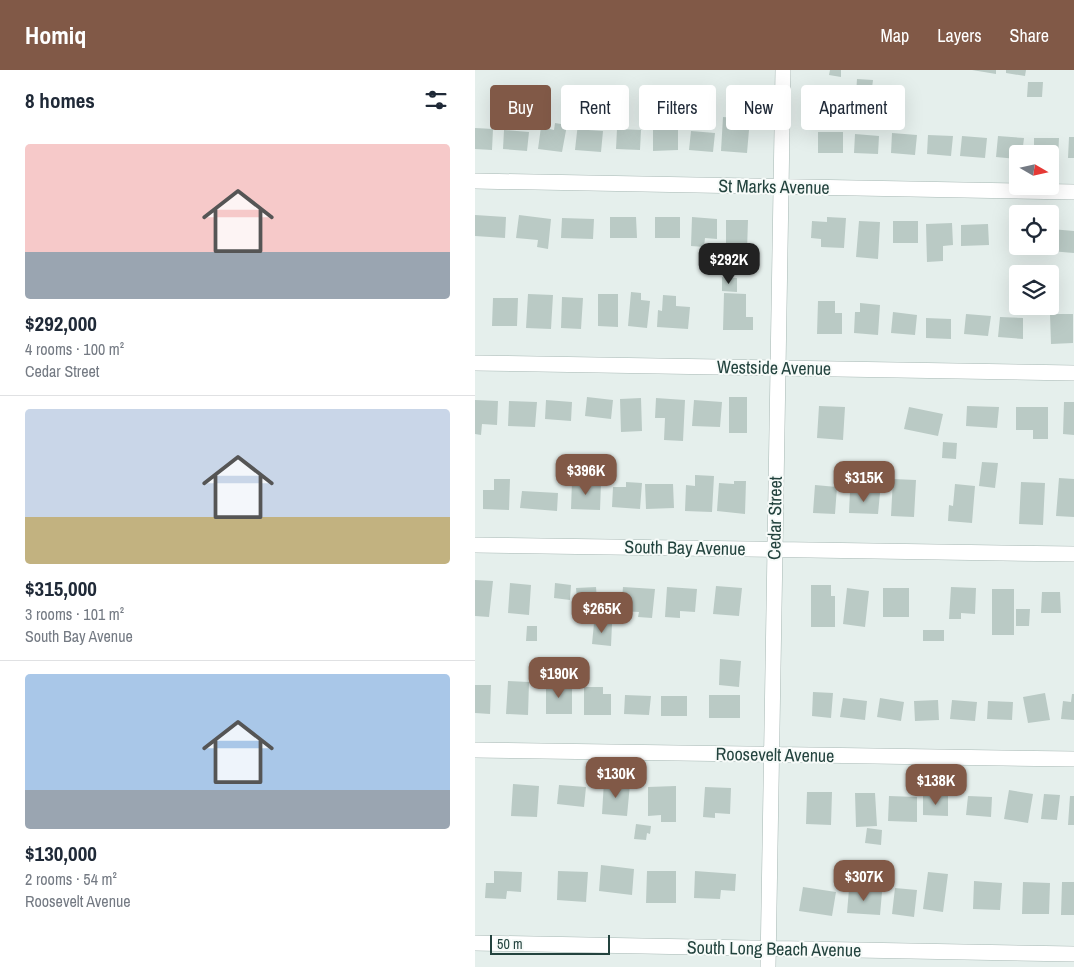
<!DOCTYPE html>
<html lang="en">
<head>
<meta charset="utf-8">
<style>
	body { margin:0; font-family:"Archivo Narrow",sans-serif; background:#f6f6f7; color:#1f2937; height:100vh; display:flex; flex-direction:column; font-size:19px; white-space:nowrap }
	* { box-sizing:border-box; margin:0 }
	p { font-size:16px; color:#747a83 }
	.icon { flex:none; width:28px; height:28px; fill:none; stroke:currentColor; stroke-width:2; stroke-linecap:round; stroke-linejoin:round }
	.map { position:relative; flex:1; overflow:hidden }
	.side { display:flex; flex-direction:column; background:#fff; width:475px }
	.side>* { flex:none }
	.guide { position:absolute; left:15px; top:15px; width:475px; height:45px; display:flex; gap:10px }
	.needle { width:32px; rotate:99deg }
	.buttons { position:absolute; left:534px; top:75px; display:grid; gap:10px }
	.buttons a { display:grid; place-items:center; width:50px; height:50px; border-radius:5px; background:#fff; box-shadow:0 5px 20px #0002; font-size:25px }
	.scale { position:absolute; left:15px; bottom:12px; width:120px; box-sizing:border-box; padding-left:5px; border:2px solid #23433e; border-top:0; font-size:14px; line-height:18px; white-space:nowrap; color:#23433e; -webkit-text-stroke:4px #f7fbf9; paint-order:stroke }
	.price { position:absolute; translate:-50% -42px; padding:0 11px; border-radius:10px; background:#815947; color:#fff; font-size:16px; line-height:32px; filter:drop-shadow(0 1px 2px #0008) }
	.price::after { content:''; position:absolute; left:50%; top:30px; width:15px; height:11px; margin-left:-8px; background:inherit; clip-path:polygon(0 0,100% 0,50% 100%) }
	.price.on { background:#222; color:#fff }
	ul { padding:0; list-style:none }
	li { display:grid; align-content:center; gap:10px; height:265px; padding:0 25px }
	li+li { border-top:1px solid #e0e1e3 }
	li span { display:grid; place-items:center; height:155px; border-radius:5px; color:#555 }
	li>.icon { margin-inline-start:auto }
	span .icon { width:90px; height:90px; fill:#fffc; stroke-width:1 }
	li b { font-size:21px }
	h2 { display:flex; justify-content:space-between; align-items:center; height:60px; padding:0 25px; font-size:21px }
	.chip { padding:0 18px; border-radius:5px; background:#fff; box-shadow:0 5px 20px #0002; font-size:18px; line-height:45px }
	.chip.on { background:#815947; color:#fff }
	header { display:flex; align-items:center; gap:30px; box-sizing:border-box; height:70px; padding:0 25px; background:#815947; color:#fff }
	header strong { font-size:24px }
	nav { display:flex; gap:28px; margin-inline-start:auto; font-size:18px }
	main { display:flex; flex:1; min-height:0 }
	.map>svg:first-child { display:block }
	.building { fill:#bacac5 }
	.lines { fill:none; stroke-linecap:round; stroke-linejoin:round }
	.street-casing { stroke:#a7b8b4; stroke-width:16 }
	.street { stroke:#fff; stroke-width:15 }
	.labels { text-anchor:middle; stroke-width:4; stroke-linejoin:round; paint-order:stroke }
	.street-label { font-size:18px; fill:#23433e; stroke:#f7fbf9 }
</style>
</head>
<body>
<header>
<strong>Homiq</strong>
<nav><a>Map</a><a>Layers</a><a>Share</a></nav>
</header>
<main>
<section class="side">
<h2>8 homes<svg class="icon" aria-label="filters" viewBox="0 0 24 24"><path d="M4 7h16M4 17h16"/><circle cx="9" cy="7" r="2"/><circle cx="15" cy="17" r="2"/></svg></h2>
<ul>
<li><span style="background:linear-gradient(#f6c9c9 70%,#9aa5b1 0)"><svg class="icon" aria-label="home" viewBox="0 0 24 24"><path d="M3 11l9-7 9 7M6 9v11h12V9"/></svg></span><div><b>$292,000</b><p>4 rooms · 100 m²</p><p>Cedar Street</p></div></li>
<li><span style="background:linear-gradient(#c9d6e8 70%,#c2b280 0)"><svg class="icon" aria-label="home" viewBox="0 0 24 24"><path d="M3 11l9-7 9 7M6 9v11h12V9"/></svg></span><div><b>$315,000</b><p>3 rooms · 101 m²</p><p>South Bay Avenue</p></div></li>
<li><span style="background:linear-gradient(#a9c7e8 75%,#9aa5b1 0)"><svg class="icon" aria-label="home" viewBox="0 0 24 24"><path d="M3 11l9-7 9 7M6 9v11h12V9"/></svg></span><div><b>$130,000</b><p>2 rooms · 54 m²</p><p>Roosevelt Avenue</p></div></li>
</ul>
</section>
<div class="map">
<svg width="599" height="897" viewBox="0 0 599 897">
	<rect width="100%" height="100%" fill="#e5efec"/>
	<path class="building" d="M355,0H366V7L354,5Z
		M497,0H521V4Z
		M531,0H551L550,6L531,3Z
		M382,9L398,10L396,26L381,24Z
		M553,12H568L567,27H552Z
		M248,47L261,48V60H274L272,83L246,81Z
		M80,53L92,55L87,82L63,79L66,57L79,60Z
		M103,53L114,54L113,60L128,61L126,82L100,80Z
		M0,58L18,59L17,80L0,79Z
		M142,59L166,60L165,80L141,79Z
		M203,59V80L178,81V60Z
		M29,60L54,62L52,81L28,79Z
		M216,61L240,63L238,82L214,80Z
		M343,62H368V83H343Z
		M417,63L442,65L440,85L416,83Z
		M380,64L404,66L403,84L379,83Z
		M453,65L478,66L476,86L452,84Z
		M487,66L512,68L510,88L485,86Z
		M523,66L549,68L547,84H542V89L521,87Z
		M594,67H599V88H593Z
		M559,68H584L583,88H575V84H559Z
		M0,145L31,147L30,168L0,166Z
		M44,145L76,149L73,179L62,177L63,170L41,168Z
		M135,147H161L162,168H135Z
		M180,147H205V168H180Z
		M217,147L242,149V169L230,168L229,177L216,176Z
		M352,147L371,148L369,178L346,177V169L336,168L337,151L352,152Z
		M87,148L119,149L118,169L86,168Z
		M251,150H273L272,181H251Z
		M384,151L405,152L403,189L381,187Z
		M418,151H443V173H418Z
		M477,153L478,175L468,176V191L452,192L451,154Z
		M513,154L514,175L486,176V155Z
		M538,157L542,158V176H561V180L536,178Z
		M576,159L599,161V183L575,181Z
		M247,207L262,208V222L247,221Z
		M156,222L166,223V230L175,231L172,258L153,256Z
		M249,223L271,224V247H278V260H248Z
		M53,224L78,225L76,259L51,258Z
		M123,224H143V257L123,256Z
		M188,225L201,226V236L215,237L213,259L182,257L183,240L187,241Z
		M87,227L108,228L106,259L86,258Z
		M18,228H43L42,256H17Z
		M343,231H360V243H367V264H342Z
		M385,233L405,235L403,265L379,263L380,242H385Z
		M418,242L442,245L440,265L416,263Z
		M491,244L516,246L513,266L489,264Z
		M575,244H598V273L576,274Z
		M525,247L548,248V269L523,267Z
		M451,248L476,249V269L451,268Z
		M112,327L138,330L136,349L110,346Z
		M254,327H272V363H254Z
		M166,328L167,361L146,362L145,329Z
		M181,328L210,330L208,371L189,370L190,348H180Z
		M0,330L23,331L22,355L7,354L6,365L0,364Z
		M71,330L97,332L96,351L70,349Z
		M219,330L247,332L245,357L217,356Z
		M34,331L62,332L60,357L33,356Z
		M589,332H599V365L588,364Z
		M344,336L370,337L368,370L342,368Z
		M492,336L524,337L522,358L491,356Z
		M434,337L468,344L463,366L429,359Z
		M541,337H573V369H558V360H541Z
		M468,372L482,373L481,389L467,388Z
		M507,392L523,393L520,418L504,416Z
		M220,405L239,406L237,442L210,441L211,415L220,416Z
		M584,408L599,409V447L581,446Z
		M19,409H35L34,440L8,439V420H19Z
		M418,409L441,410L439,447L416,446Z
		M97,411L126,413L125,440L96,439Z
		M259,411H271L270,444L242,441L244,413L259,414Z
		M151,412L167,413L165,439L137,437L138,417H151Z
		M546,412L570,413L568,455L544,454Z
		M170,414H198L199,438L171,439Z
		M480,414L500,416L497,453L473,451L474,435L478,436Z
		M340,415L362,417L360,444L338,443Z
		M47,421L83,423L82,441L45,438Z
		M375,421L405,423L403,444L374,443Z
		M0,510L18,511L14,547L0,546Z
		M35,513L56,515L54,545L33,543Z
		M80,513L96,515L95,530L79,528Z
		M336,515H356V526H360V557H336Z
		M241,516L267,518L264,546L238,544Z
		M121,517L123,543L103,544L101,518Z
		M148,517L180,519L177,548L163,547L164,542L146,541Z
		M192,517L222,519L220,542L205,541V548L190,547Z
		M476,517L501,518L500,544L486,543V549H474Z
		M372,518L394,521L390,557L368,554Z
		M408,518H434V547H408Z
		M517,519H539V565H517Z
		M567,522H585L586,543H566Z
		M541,539H555L554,556H541Z
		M119,553L137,554L136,576L117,574Z
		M52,556H62V571H51Z
		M448,560H469V571H448Z
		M245,589L266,591L264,617L244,615Z
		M33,611L54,612L53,645L31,644Z
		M71,613H97V644H71Z
		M0,615H16L15,644L0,643Z
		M109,617H128V624H136V645H109Z
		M338,622L358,623L356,648L337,646Z
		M570,623L575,650L553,653L548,627Z
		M597,624H599V650L586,649L588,631L596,632Z
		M150,625L176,626L174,645L149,644Z
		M234,625H265V648H234Z
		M186,626H212V646H186Z
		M368,628L392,631L390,650L365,647Z
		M405,628L429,632L426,651L402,647Z
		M463,630L464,650L440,651L439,631Z
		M477,630L502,632L500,651L475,649Z
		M513,631L538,632L537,650L512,649Z
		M129,711L155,714L152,746L127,744Z
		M38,714L64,716L62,747L36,746Z
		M84,715L111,717L109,737L82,734Z
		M201,716V752H186V745L173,746V717Z
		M230,717L256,718L255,744L240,743V748L228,747Z
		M534,720L558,724L553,753L529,749Z
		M332,722H357L356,755L331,754Z
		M380,723H400L402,756L381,757Z
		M569,724L585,725L582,750L566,749Z
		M414,726L442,727V752L413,751Z
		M448,726H473V746L448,745Z
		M493,726L517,727L516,747L491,745Z
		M595,726H599V755H593Z
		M161,754L176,756L175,764L172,763L171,770L159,769Z
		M392,758L407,760L406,775L390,773Z
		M126,795L159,799L157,825L124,821Z
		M19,801L47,802L46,822L32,821L31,829L10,828L11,813H19Z
		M83,801L113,802L111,832L82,830Z
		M172,801H201V833H171Z
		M220,801L261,804L260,821L246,820L245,829L219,828Z
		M453,802L473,804L468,842L448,839Z
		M499,811L527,813L525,840L498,839Z
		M548,812L575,813L574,844H547Z
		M587,812H599V845H586Z
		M328,817L361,822L357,846L324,841Z
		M420,818L442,820L439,847L417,844Z
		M374,819L407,822L405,845L372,843Z"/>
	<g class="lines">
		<defs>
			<path id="street" d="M0,111L599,122
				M0,293L599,303
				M0,475L599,484
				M0,680L599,689
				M0,873L599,884
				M293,897L308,0"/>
		</defs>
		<use href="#street" class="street-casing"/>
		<use href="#street" class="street"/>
	</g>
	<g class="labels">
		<g class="street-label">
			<text transform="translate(299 117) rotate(1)" y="6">St Marks Avenue</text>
			<text transform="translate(299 298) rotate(1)" y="6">Westside Avenue</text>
			<text transform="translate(300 448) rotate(-89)" y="6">Cedar Street</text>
			<text transform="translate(210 478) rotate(1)" y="6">South Bay Avenue</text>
			<text transform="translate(300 685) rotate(1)" y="6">Roosevelt Avenue</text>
			<text transform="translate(299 879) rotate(1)" y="6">South Long Beach Avenue</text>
		</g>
	</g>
</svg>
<div class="buttons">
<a><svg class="needle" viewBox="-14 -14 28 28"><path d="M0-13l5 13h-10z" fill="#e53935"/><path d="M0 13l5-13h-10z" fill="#747a83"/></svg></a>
<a><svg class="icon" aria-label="locate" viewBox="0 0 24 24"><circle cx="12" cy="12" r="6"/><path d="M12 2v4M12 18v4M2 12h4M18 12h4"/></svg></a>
<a><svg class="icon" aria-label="layers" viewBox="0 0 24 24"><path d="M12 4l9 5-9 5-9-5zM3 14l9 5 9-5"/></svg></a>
</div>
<div class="scale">50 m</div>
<b class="price on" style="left:254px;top:215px">$292K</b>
<b class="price" style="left:111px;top:426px">$396K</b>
<b class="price" style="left:389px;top:433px">$315K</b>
<b class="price" style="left:127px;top:564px">$265K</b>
<b class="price" style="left:84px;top:629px">$190K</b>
<b class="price" style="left:141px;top:729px">$130K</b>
<b class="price" style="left:461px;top:736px">$138K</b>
<b class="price" style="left:389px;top:832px">$307K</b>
<div class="guide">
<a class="chip on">Buy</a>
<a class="chip">Rent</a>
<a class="chip">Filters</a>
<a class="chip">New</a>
<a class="chip">Apartment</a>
</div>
</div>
</main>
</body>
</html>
